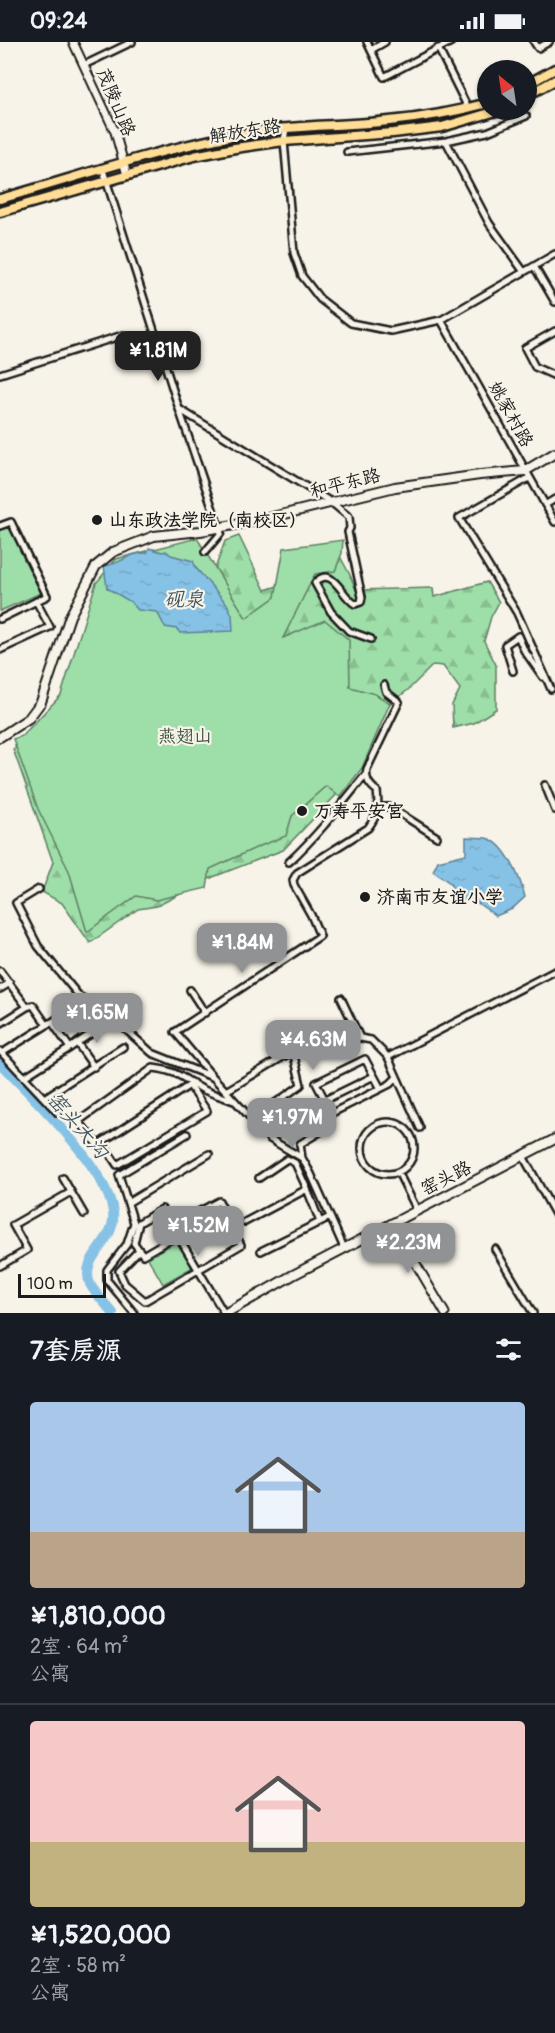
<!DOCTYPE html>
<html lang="zh">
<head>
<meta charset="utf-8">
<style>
	body { margin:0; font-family:Pangolin,"LXGW WenKai TC",sans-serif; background:#20242c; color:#f1f3f6; height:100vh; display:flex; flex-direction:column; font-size:22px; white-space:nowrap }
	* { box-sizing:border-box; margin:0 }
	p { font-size:20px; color:#9ea1a6 }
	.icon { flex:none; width:33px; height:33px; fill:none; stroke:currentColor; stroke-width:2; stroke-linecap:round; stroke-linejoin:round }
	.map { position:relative; height:1271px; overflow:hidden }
	.drawer { display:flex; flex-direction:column; background:#171b24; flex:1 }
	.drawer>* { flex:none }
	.needle { width:39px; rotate:330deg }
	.tools { position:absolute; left:477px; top:18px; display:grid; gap:12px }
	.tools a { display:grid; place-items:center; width:60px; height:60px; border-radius:50%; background:#171b24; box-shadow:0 2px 4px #0004; font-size:30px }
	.scale { position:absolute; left:18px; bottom:15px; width:88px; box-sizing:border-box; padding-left:6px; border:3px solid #1c1c1c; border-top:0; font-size:16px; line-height:21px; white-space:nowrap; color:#1c1c1c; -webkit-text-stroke:4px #f7f3e8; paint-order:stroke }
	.price { position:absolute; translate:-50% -51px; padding:0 14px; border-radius:12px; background:#919294; color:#fff; font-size:20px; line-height:39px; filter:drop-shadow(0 2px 3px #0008) }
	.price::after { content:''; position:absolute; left:50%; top:36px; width:18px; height:14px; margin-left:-9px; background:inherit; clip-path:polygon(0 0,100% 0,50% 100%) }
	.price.current { background:#222; color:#fff }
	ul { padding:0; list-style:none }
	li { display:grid; align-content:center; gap:12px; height:318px; padding:0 30px }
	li+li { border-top:2px solid #363941 }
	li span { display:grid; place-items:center; height:186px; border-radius:6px; color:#555 }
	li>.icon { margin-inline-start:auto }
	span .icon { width:108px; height:108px; fill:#fffc; stroke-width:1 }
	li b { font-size:26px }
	h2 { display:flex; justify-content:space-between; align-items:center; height:72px; padding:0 30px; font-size:26px }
	.status { display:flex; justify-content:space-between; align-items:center; height:42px; padding:0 30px; background:#171b24; direction:ltr }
	.status svg { height:16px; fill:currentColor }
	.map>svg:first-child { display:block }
	.forest { fill:url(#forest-firs); stroke:#5d7e62; stroke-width:1.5 }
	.park { fill:#9edfa9; stroke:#5d7e62; stroke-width:1.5 }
	.water { fill:url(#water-ripples); stroke:#5c8095; stroke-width:1.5 }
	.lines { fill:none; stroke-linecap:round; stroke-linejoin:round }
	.river { stroke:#86c2e5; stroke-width:10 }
	.minor-casing { stroke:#1c1c1c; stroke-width:10 }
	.tertiary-casing { stroke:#1c1c1c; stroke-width:11 }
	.secondary-casing { stroke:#1c1c1c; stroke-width:12 }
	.primary-casing { stroke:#1c1c1c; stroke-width:13 }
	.minor { stroke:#f7f3e8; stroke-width:5 }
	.tertiary { stroke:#f7f3e8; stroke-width:7 }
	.secondary { stroke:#f7f3e8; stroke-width:8 }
	.primary { stroke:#ffdd96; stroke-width:8 }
	.poi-dot { fill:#1c1c1c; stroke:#f7f3e8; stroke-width:2 }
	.labels { text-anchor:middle; stroke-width:4.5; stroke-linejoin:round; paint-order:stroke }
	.street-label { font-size:18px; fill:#1c1c1c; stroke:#f7f3e8 }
	.poi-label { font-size:18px; font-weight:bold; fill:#1c1c1c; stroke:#f7f3e8; text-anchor:start }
	.park-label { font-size:18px; fill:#435646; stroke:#f7f3e8 }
	.water-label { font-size:20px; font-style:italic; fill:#415662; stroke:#f7f3e8 }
</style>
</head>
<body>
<div class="status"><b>09:24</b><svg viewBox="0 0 49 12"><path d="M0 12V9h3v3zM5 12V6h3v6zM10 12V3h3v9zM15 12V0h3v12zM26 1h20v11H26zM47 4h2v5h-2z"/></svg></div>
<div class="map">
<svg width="555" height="1271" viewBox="0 0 555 1271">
	<defs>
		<pattern id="forest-firs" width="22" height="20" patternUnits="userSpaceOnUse" patternTransform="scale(1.5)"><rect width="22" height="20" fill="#9edfa9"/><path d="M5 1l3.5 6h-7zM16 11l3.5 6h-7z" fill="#88bf91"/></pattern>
		<pattern id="water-ripples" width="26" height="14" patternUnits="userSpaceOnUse" patternTransform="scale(1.5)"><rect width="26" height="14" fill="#86c2e5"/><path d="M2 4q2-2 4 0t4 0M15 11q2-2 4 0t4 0" fill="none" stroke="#73a6c4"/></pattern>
	</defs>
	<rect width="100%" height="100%" fill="#f7f3e8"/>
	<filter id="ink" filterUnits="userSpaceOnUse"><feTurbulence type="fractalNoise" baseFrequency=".0167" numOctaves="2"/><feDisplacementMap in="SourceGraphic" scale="12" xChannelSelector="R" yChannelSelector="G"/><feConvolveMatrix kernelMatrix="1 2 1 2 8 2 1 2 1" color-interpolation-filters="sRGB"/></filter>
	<g filter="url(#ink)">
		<path class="forest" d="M239,494L265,548L284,542L335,505L350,533L356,548L433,546L434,555L487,540L499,560L491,575L484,599L496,623V667L474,681L453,686L452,663L460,647L443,624L433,623L408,648L383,667L340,749L283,808L213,835L157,864L138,867L90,901L62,861L42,850L53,820L13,707L65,681L215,527L225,499Z"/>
		<path class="park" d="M12,478L48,548L0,569V482Z
			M197,496L246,576L275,555L284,506L343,498L342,511L335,529L315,532L283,596L325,578L349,598L350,645L375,652L390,661L362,726L340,755L326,744L292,774L286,794L260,804L210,827L207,846L156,858L136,854L87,890L69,829L38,767L13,697L22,694L61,653L96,541L116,517Z
			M177,1199L193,1225L163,1242L148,1216Z"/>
		<path class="water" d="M149,506L162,510L166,509L171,513L193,519L196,526L227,562L232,573L233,589L180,591L177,587L165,585L157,570L138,568L131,560L107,546L104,524C123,522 128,510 147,511Z
			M466,795C473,796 480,795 486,796C506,800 521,838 525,855L512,867L496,874L476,860L457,858L450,841L433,829L438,819L466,812Z"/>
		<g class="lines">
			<path class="river" d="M0,1021C32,1055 107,1125 113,1170C117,1201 79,1213 90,1242C95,1252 106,1262 113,1271"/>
			<defs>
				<path id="minor" d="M367,0L384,35L451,0
					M534,0L538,6L549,0
					M438,6L468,66
					M371,8L385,0
					M84,23L132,0
					M286,86L284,99L294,211L302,234L320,257L351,281L391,289L441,278L555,212
					M446,99L487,90L526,74
					M347,110L446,99L489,181L524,230
					M103,128L179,367L331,460L349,475L350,486L348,490L362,555L361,560L355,562C341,554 332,522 315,541L331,570L349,589L371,597
					M534,224L555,260
					M441,278L555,480
					M555,289L525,306L535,325L555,334
					M0,332L123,293
					M179,367L221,491L205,510
					M529,436L459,476L517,571L551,647
					M545,463L555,457
					M0,484L11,480L47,554L0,577
					M0,608L50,585L36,559
					M513,629L505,603L518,594L524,608L543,635
					M545,743L555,768
					M379,765H390L437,795
					M289,820C318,793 341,763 366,732
					M39,847L16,861L38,904L79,954L105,969L152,1011L212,1035
					M0,929L27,965L33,963L47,983L52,980L70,1006L77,1001L94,1025
					M0,947L10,941
					M190,948L205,971
					M341,956L360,996L371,998L388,1015
					M52,980L78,963
					M0,982L27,965
					M77,1001L104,983
					M0,1009L58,1071
					M2,1011L47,983
					M374,1034L325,1058L316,1041L365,1017L380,1045
					M24,1035L70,1006
					M193,1041L97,1103L79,1079L153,1026C178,1029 182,1036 202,1047C212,1052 224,1055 234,1059
					M226,1049L293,1009
					M44,1056L123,1005
					M252,1077L301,1043L290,997
					M362 1106a26 26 0 1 1 52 0a26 26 0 1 1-52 0Z
					M420,1086L388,1015L555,929
					M102,1100L117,1123L207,1069L190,1044
					M523,1114L555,1172
					M302,1116L300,1102L320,1090V1077L390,1042L397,1035
					M398,1130L417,1168
					M63,1136L84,1172
					M259,1136L287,1117L295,1121L307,1147
					M129,1160L209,1112
					M245,1180L307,1147L320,1180
					M177,1193L143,1213L134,1201L139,1181L162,1167L224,1271
					M344,1206L311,1132L302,1116L270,1097L213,1035L175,990L320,894L311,873L294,843L293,838L297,831L368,786C378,773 379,765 377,749C369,743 365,737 367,727L399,660L386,650L384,643
					M495,1207L533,1271
					M139,1208L119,1229L125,1242L145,1259L241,1203L219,1159L172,1184
					M261,1209L330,1175
					M0,1224L27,1208L13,1183L71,1150
					M134,1271L107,1238V1228L127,1202L134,1181L119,1133L187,1092"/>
				<path id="tertiary" d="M73,0L115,90L127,133
					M392,1181L445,1271"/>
				<path id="secondary" d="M0,695L29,676L41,660L70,574L81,553L96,524L113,510L154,494L200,489L256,479L395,445L480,433L525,429L555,411
					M226,1271L293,1233L555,1097"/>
				<path id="primary" d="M526,43L555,27
					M526,54L555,38
					M0,157C86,133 172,102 261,89C303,83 346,84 389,79C422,76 455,70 488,61
					M0,170L194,114L235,106L284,99L393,91L442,85L500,68"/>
			</defs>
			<use href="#minor" class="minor-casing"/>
			<use href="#tertiary" class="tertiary-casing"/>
			<use href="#secondary" class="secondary-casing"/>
			<use href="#primary" class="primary-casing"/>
			<use href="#minor" class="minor"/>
			<use href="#tertiary" class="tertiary"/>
			<use href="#secondary" class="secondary"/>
			<use href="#primary" class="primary"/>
		</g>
	</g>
	<g class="poi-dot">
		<circle cx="97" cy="478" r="6"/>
		<circle cx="302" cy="769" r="6"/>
		<circle cx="365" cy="855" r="6"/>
	</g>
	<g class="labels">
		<g class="street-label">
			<text transform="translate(116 60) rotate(67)" y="6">茂陵山路</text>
			<text transform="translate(245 89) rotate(-9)" y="6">解放东路</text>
			<text transform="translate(511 372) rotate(61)" y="6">姚家村路</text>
			<text transform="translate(345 441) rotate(-14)" y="6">和平东路</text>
			<text transform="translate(446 1136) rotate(-27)" y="6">窑头路</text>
		</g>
		<g class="poi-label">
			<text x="109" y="484">山东政法学院（南校区）</text>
			<text x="314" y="775">万寿平安宫</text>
			<text x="377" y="861">济南市友谊小学</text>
		</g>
		<g class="park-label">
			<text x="185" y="700">燕翅山</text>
		</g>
		<g class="water-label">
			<text x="184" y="564">砚泉</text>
			<text transform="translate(78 1083) rotate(49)" y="7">窑头大沟</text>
		</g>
	</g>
</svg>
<div class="tools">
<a><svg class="needle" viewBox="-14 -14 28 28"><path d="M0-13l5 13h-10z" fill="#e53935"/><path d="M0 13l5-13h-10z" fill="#9ea1a6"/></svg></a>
</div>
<div class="scale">100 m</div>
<b class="price current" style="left:158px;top:340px">¥1.81M</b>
<b class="price" style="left:242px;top:932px">¥1.84M</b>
<b class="price" style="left:97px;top:1002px">¥1.65M</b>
<b class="price" style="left:313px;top:1029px">¥4.63M</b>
<b class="price" style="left:292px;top:1107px">¥1.97M</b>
<b class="price" style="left:198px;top:1215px">¥1.52M</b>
<b class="price" style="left:408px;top:1232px">¥2.23M</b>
</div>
<section class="drawer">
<h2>7套房源<svg class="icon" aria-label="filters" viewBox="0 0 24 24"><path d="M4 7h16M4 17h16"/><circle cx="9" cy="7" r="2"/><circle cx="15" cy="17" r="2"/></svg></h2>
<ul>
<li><span style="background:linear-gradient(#a9c7e8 70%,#b9a48a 0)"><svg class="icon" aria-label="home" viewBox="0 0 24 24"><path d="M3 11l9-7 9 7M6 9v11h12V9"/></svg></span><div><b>¥1,810,000</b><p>2室 · 64 m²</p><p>公寓</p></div></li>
<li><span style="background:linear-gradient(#f6c9c9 65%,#c2b280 0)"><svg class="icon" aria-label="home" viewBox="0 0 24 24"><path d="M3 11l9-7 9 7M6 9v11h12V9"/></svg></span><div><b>¥1,520,000</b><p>2室 · 58 m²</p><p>公寓</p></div></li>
</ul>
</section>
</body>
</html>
